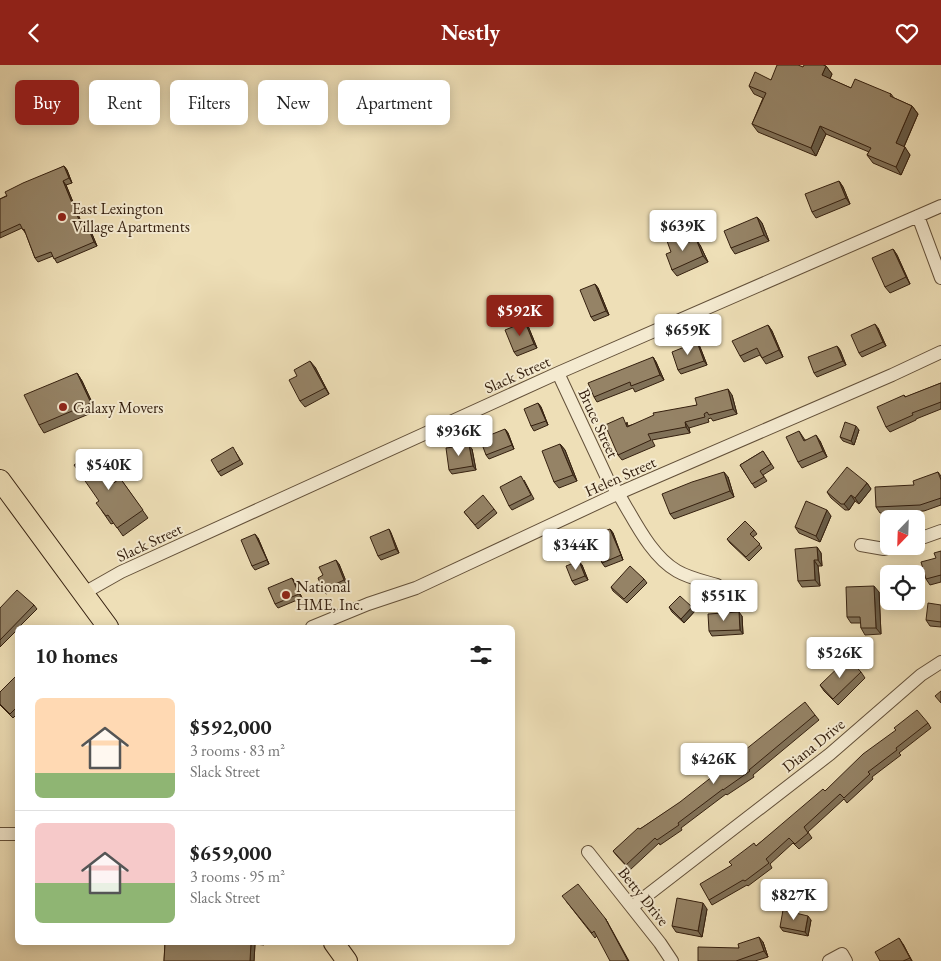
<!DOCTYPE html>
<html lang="en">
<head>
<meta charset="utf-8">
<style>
	body { margin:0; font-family:"EB Garamond",serif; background:#f2f2f2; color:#222; height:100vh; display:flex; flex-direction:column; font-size:19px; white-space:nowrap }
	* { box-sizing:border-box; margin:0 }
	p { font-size:16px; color:#767676 }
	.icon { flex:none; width:28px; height:28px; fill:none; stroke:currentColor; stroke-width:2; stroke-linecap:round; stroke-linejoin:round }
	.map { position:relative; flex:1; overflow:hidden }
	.details { position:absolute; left:15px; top:560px; width:500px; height:320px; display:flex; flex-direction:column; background:#fff; border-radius:8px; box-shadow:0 2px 12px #0003 }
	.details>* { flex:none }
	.guide { position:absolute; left:15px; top:15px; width:500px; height:45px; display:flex; gap:10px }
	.needle { width:32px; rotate:203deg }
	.buttons { position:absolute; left:880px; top:445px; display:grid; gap:10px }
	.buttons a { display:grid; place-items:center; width:45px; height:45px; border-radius:8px; background:#fff; box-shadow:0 2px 12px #0003; font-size:25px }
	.price { position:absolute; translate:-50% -42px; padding:0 11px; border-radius:5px; background:#fff; color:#222; font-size:16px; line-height:32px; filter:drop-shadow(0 1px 2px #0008) }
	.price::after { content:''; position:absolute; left:50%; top:30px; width:15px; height:11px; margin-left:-8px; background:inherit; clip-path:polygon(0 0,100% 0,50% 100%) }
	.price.selected { background:#8f2418; color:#fff }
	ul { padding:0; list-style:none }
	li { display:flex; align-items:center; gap:15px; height:125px; padding:0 20px }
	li+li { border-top:1px solid #e0e0e0 }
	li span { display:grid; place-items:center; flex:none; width:140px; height:100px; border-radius:8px; color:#555 }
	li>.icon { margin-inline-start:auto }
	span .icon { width:60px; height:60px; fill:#fffc; stroke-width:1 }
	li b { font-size:21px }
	h2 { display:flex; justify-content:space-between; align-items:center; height:60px; padding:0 20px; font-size:21px }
	.pill { padding:0 18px; border-radius:8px; background:#fff; box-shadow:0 2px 12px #0003; font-size:18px; line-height:45px }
	.pill.selected { background:#8f2418; color:#fff }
	header { display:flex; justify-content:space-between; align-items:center; height:65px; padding:0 20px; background:#8f2418; color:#fff; font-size:22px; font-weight:700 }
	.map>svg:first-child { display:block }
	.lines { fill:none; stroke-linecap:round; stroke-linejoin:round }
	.street-casing { stroke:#635039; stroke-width:14 }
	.primary-casing { stroke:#35200f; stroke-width:22 }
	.street { stroke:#f4ead0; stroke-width:12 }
	.primary { stroke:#eedfb7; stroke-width:20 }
	.wall { fill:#807158; stroke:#35200f }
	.shaded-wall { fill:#685c47; stroke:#35200f }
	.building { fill:#958366; stroke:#35200f }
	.poi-dot { fill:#8f2418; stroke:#f4ead0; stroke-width:2 }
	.labels { text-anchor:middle; stroke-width:4; stroke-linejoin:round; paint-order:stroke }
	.poi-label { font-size:16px; fill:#35200f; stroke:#f4ead0; text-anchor:start }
	.street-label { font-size:16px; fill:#35200f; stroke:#f4ead0 }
</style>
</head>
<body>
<header><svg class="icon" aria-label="back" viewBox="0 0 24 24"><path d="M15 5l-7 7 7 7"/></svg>Nestly<svg class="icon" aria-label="heart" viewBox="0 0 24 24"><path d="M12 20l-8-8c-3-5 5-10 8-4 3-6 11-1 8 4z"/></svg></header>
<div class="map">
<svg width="941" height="896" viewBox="0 0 941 896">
	<rect width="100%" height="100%" fill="#eedfb7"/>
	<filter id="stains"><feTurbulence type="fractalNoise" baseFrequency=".004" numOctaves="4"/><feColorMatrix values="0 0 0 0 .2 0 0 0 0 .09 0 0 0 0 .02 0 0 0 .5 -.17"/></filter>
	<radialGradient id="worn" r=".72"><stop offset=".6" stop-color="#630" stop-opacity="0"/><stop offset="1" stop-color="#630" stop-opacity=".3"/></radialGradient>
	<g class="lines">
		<defs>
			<path id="street" d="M918,151L941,213
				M558,308L608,415C619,427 621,434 629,447C641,468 656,494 677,506C689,513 703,516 717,520
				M916,475L941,466
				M861,480L884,484L896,481
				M84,528L121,507L558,308L941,141
				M312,562L368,539L416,523L619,428L892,310L941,287
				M0,769H18
				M588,787L660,878L672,896
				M632,842L830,689L921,610L941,597
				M829,896L842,889L846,896"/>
			<path id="primary" d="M0,415L108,562
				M334,878L347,896"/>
		</defs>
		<use href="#street" class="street-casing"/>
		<use href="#primary" class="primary-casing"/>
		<use href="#street" class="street"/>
		<use href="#primary" class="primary"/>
	</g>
	<path class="wall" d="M826,1L832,9L830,14L851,23L891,29L894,33L912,41L918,49L904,82L910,90L901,110L873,98L867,90L869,87L826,69L816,91L758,67L752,59L763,33L754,29L749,21L771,15L803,2Z
		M64,101L67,105L72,118L66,120L85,167L92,169L97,181L57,198L53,191L38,197L35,193L26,169L22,163L0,173V134Z
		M839,116L843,122L850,139L816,153L812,147Z
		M757,152L762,158L769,176L735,189L731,183Z
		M685,176L686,179L700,180L708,197L677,211L672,205L671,187Z
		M893,184L897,190L910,219L890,228L885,222Z
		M595,219L598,223L609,250L594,256L591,252Z
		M768,260L772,266L783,292L766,299L760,290L744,297L740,291Z
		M528,261L537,283L517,291L514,287Z
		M878,263L886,281L862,292L859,288Z
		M697,277L700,282L707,300L681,309L678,305Z
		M837,281L840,285L846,300L817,312L814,308Z
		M653,292L656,297L664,315L635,327L633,323L597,337L594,332Z
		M315,302L329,329L305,342L300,336Z
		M77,308L82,316L96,346L44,368L39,360Z
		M941,318V344L916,354V355L890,367L886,362L904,330L906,332Z
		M732,330L737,349L713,356L711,353L708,354L709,357L689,363L690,368L652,375L655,381L622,395L618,390L627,357L628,361L697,340Z
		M538,338L541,342L548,360L534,366L531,361Z
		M505,364L508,368L514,384L489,394L486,390Z
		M859,365L854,380L843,376L840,372Z
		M799,366L805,375L820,376L827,392L802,403L798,397Z
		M560,379L565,385L577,416L559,423L554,417Z
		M472,384L476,405L452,409L449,405Z
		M235,386L243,399L221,411L218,407Z
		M763,386L774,403L763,410L767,416L755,423L740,400Z
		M938,407L941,411V440L924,446L880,448L876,442Z
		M728,412L734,432L674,454L670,449Z
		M120,413L148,453L123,471L114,458L111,459L102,446L99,436L114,418Z
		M524,415L534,434L512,445L509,441Z
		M867,418L871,424L859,439L855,436L849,445H845L831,433L827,427Z
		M494,444L497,448L478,464L464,447Z
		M831,451L820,477L799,468L795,462Z
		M389,464L391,468L399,488L381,495L378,491Z
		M610,464L613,468L623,495L605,502L602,498Z
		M754,465L757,469L753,472L762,483L749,496L730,478L727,474Z
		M258,473L269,499L255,505L252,501Z
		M817,482L821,488L822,501H818L820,521L802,522L798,516Z
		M941,486V517L930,520L926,514Z
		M339,499L347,519L326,529L323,525V510Z
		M582,500L588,515L575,520L572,516Z
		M292,513L295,517L302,533L278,543L275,539Z
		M644,514L647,518L627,538L613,526L611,522Z
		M879,527L881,569L865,570L861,563V558H851L847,552Z
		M34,540L37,544L19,562H18V564L0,582V543Z
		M941,540V562L930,561L926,555Z
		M669,542L695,546L684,558L672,547Z
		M742,551L743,569L712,571L709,566Z
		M861,607L865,613L838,640L824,626L820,620Z
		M18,609V648L13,653L0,640V627Z
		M815,650L819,655L753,710L754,712L727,730L726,729L681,763L682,765L660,780L659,778L630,805L617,791L613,786L640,764Z
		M928,658L931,663L899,688L901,690L872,712L873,714L847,738L844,734L808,767L812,773L799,784L793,778L770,799L772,803L748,821L747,820L712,840L709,835L732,800L825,726Z
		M566,836L605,853L608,858L595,873Z
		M707,844L702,872L676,867L672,861Z
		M811,855L808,871L783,866L780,862Z
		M763,877L768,892L755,896H698L739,883Z
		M165,878H264V880L255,879L254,896H164Z
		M903,879L912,896H880Z"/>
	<path class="shaded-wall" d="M826,1L832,9L828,18L822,10Z
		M912,41L918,49L902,86L896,78Z
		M820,61L826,69L816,91L811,83Z
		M905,82L910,90L901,110L896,102Z
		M64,101L67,105L72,118L69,113Z
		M63,116L66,120L87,171L84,167Z
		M839,116L843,122L850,139L846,133Z
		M757,152L762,158L769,176L764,170Z
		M89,165L92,169L97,181L94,177Z
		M696,174L700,180L708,197L703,191Z
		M893,184L897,190L910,219L906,212Z
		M595,219L598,223L609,250L606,246Z
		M525,257L528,261L537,283L534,279Z
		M875,259L878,263L886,281L883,277Z
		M768,260L772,266L783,292L779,285Z
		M697,277L700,282L707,300L704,296Z
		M837,281L840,285L846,300L843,296Z
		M653,292L656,297L664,315L660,310Z
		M310,296L315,302L329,329L325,323Z
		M77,308L82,316L96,346L91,338Z
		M728,324L732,330L737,349L733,344Z
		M538,338L541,342L548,360L546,356Z
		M685,357L689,363L690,368L686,362Z
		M856,361L859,365L854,380L851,376Z
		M505,364L508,368L514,384L512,380Z
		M816,370L820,376L827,392L823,386Z
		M560,379L565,385L577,416L573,410Z
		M469,380L472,384L476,405L473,401Z
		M724,407L728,412L734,432L730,426Z
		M867,418L871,424L859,439L855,433Z
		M851,430L855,436L849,445L844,439Z
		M827,445L831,451L820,477L816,471Z
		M389,464L391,468L399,488L396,484Z
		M610,464L613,468L623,495L621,490Z
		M255,469L258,473L269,499L267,495Z
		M817,482L821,488L822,501L818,495Z
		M336,495L339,499L347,519L344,515Z
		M814,495L818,501L820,521L815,515Z
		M579,496L582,500L588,515L585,511Z
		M292,513L295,517L302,533L299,529Z
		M874,521L879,527L881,569L876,563Z
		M692,542L695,546L684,558L681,554Z
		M739,547L742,551L743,569L740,565Z
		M703,838L707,844L702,872L698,866Z
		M808,851L811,855L808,871L805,867Z
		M605,853L608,858L629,896H628Z
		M759,872L763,877L768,892L764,886Z
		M899,873L903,879L912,896L910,893Z
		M251,878H254L255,879L254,896H250Z"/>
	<path class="building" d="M777,0H798L803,2L804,0H823L826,1L822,10L851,23L855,14L891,29L890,31L912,41L896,78L905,82L896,102L867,90L871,83L820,61L811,83L752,59L766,28L749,21L755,7L771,15Z
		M64,101L69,113L63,116L84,167L89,165L94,177L54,194L51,187L35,193L24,164L23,165L20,159L0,168V134L7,131L5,127L23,118Z
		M839,116L846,133L812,147L805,129Z
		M757,152L764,170L731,183L724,166Z
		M681,170L685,179L696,174L703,191L672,205L666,189L671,187L667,176Z
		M893,184L906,212L885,222L872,193Z
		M595,219L606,246L591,252L580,225Z
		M525,257L534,279L514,287L505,265Z
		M875,259L883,277L859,288L851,270Z
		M768,260L779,285L762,293L757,283L740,291L732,276Z
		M697,277L704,296L678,305L672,287Z
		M837,281L843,296L814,308L808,292Z
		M653,292L660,310L631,321L630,317L594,332L588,318Z
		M310,296L325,323L300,336L289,315L297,311L294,305Z
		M77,308L91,338L39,360L24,330Z
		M941,318V337L912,348L913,350L886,362L877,342L904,330L905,332Z
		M728,324L733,344L709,350L707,347L704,349L705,352L685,357L686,362L648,369L651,375L618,390L605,360L623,352L627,362L654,350L653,348L697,340L695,333Z
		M538,338L546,356L531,361L524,344Z
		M845,357L856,361L851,376L840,372Z
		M505,364L512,380L486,390L480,374Z
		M799,366L804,376L816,370L823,386L798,397L786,372Z
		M560,379L573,410L554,417L542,386Z
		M469,380L473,401L449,405L446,383Z
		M233,382L240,395L218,407L211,395Z
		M763,386L771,399L760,406L764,412L752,419L740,400Z
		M93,387L114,418L120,413L143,445L117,463L108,450L106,451L96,438L99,436L74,400Z
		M847,402L867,418L855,433L851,430L844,439H841L827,427Z
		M724,407L730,426L670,449L662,429L692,417Z
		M938,407L941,415V433L920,440L876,442L875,422L914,420L913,416Z
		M521,411L531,430L509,441L500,422Z
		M483,430L494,444L475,460L464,447Z
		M806,436L827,445L816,471L795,462Z
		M745,456L754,465L750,469L760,479L746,492L727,474Z
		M389,464L396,484L378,491L370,472Z
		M610,464L621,490L602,498L591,471Z
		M255,469L267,495L252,501L241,475Z
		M817,482L818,495H814L815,515L798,516L795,484Z
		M941,486V510L926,514L921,497L936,493L934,488Z
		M336,495L344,515L323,525L318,513L323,510L319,502Z
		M579,496L585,511L572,516L566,501Z
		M630,501L644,514L624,534L611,522Z
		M292,513L299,529L275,539L268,523Z
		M874,521L876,563H861L860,552H847L846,522Z
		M17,525L34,540L0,575V543Z
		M680,531L692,542L681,554L669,542Z
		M928,538L941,540V557L926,555Z
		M739,547L740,565L709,566L708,549Z
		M848,593L861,607L833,634L820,620Z
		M18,609V641L10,649L0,639V627Z
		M941,626V638L935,631Z
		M805,637L815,650L749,705L750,706L723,725V724L678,758L679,760L657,775L655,773L626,800L613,786L638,763L640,764L680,737L713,711L712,709L745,685Z
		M917,645L928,658L896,683L897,685L868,707L870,709L844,733L840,729L804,762L808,768L795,779L789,773L766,794L769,798L745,816L743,815L709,835L700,819L732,800L729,797L754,778L756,781L823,724L825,726L863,689L896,665L894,663Z
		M578,819L605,853L628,896H610L594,866L592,868L562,831Z
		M677,833L703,838L698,866L672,861Z
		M783,845L808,851L805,867L780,862Z
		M759,872L764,886L736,896H698V882L739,883L738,879Z
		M899,873L910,893L903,896H880L875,887Z
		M165,878H251L250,896H164Z"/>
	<g class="poi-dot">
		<circle cx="62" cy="152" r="5"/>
		<circle cx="63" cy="342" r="5"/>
		<circle cx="286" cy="530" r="5"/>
	</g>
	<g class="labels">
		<g class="poi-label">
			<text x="72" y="149">East Lexington<tspan x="72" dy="18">Village Apartments</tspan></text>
			<text x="73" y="348">Galaxy Movers</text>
			<text x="296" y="527">National<tspan x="296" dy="18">HME, Inc.</tspan></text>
		</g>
		<g class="street-label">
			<text transform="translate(517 309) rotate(-24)" y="6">Slack Street</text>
			<text transform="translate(599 358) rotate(65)" y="6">Bruce Street</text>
			<text transform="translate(620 411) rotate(-24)" y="6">Helen Street</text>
			<text transform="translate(149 477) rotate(-25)" y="6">Slack Street</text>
			<text transform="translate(813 680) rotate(-39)" y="6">Diana Drive</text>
			<text transform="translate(644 831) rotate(51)" y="6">Betty Drive</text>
		</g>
	</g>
	<rect width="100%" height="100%" filter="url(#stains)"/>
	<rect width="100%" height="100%" fill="url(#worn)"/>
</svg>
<div class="buttons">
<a><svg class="needle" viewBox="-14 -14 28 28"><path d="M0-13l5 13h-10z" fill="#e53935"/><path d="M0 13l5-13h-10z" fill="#767676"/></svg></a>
<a><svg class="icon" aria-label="locate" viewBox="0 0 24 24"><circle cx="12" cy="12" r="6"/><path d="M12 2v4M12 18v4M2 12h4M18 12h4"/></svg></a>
</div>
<b class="price" style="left:683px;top:187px">$639K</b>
<b class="price selected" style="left:520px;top:272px">$592K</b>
<b class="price" style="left:688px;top:291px">$659K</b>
<b class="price" style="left:459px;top:392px">$936K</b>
<b class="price" style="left:109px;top:426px">$540K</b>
<b class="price" style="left:576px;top:506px">$344K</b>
<b class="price" style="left:724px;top:557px">$551K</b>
<b class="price" style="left:840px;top:614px">$526K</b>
<b class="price" style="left:714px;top:720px">$426K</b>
<b class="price" style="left:794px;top:856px">$827K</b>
<div class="guide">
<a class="pill selected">Buy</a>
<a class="pill">Rent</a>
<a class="pill">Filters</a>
<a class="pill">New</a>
<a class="pill">Apartment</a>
</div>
<section class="details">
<h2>10 homes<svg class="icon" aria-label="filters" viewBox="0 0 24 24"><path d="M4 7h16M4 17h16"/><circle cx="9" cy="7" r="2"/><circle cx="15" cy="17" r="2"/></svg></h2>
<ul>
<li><span style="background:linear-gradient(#ffd9b3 75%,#8fb573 0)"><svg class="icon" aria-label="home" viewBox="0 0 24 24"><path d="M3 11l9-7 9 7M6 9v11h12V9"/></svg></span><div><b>$592,000</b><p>3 rooms · 83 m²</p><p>Slack Street</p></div></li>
<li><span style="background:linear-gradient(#f6c9c9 60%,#8fb573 0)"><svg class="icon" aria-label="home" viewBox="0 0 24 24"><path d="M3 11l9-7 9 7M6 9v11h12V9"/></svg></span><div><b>$659,000</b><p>3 rooms · 95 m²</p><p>Slack Street</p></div></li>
</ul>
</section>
</div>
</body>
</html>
